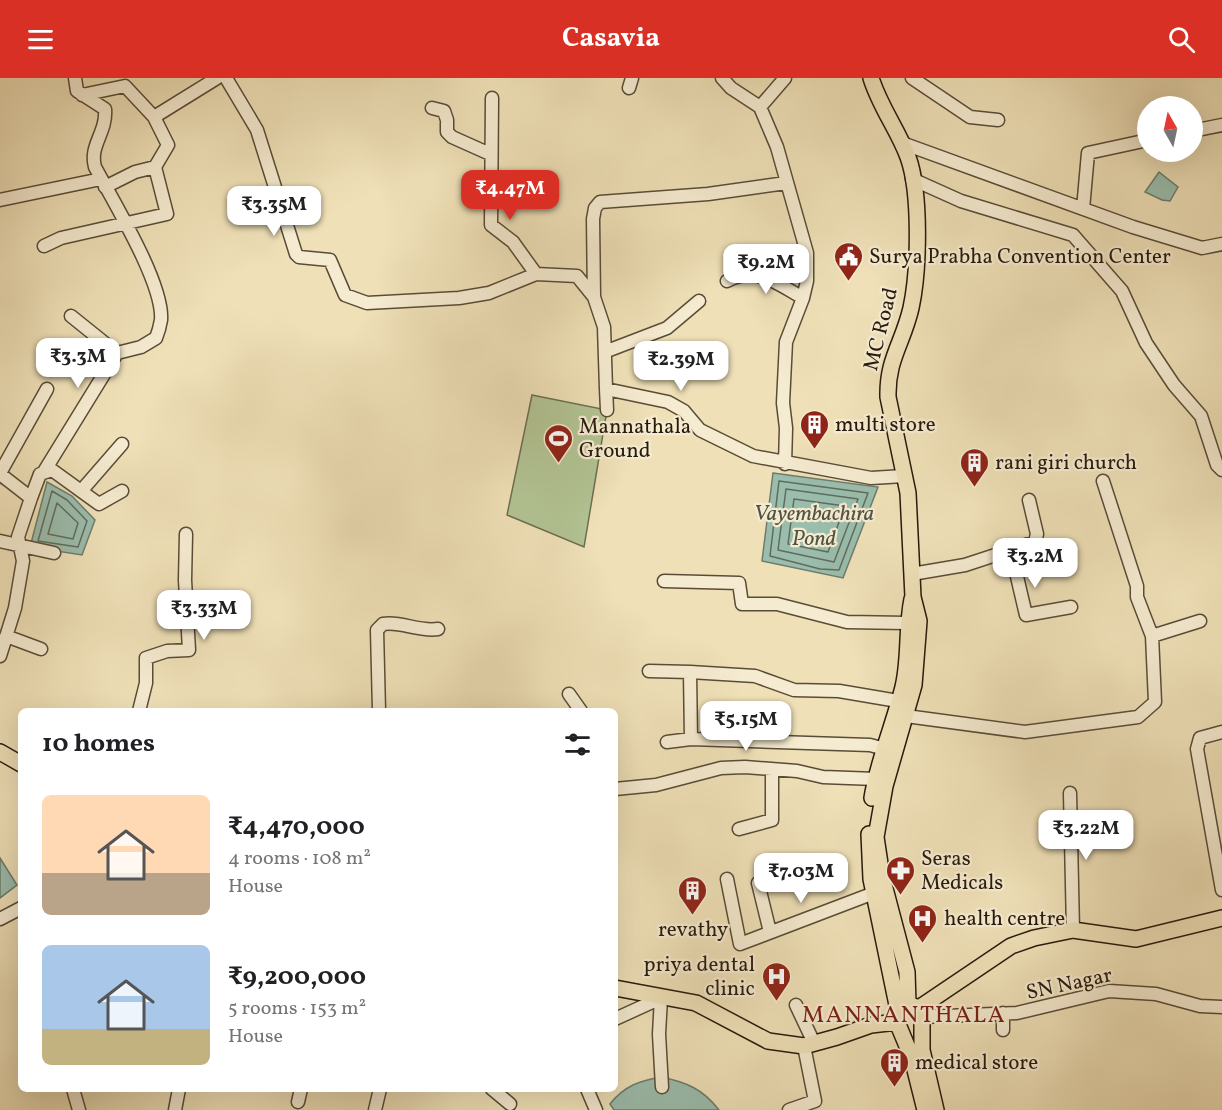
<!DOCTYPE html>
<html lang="en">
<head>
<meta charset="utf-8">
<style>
	body { margin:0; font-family:Vollkorn,serif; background:#f6f6f6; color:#202124; height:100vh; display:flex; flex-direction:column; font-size:22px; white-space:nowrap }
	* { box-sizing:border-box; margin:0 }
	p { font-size:20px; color:#757577 }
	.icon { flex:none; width:33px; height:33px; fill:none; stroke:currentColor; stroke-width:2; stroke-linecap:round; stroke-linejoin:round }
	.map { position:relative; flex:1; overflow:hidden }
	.panel { position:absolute; left:18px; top:630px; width:600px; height:384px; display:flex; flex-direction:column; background:#fff; border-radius:9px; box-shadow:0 6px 24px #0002 }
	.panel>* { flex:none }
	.needle { width:39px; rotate:351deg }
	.tools { position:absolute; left:1137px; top:18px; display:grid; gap:12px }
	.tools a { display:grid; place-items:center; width:66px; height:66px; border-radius:50%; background:#fff; box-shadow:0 6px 24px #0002; font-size:30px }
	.price { position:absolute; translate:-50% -51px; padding:0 14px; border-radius:12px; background:#fff; color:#222; font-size:20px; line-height:39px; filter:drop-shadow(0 2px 3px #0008) }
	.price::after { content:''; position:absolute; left:50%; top:36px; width:18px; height:14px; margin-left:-9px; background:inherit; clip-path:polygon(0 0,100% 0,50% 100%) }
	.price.current { background:#d93025; color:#fff }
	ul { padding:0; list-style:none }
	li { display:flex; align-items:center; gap:18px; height:150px; padding:0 24px }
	li span { display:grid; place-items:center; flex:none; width:168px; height:120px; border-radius:9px; color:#555 }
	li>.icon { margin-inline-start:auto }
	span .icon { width:72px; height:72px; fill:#fffc; stroke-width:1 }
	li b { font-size:26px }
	h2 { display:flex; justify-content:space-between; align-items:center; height:72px; padding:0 24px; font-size:26px }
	header { display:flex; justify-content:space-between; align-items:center; height:78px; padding:0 24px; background:#d93025; color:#fff; font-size:27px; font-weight:700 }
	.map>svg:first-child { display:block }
	.green { fill:#b2c393; stroke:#6c6e50; stroke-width:1.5 }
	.water { fill:#9abdad; stroke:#6c7c6d; stroke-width:1.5 }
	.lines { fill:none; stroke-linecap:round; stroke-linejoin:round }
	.shore { stroke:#606c5c; stroke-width:1.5 }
	.stream { stroke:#6c7c6d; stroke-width:2 }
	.minor-casing { stroke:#594c37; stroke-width:15 }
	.major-casing { stroke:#271a0c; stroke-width:18 }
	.minor { stroke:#f5ebd0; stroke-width:12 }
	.major { stroke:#efe0b7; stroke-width:15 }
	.labels { text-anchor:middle; stroke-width:4.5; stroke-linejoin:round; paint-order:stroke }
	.poi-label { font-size:21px; fill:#271a0c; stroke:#f5ebd0; text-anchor:start }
	.street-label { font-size:21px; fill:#271a0c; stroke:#f5ebd0 }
	.water-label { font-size:22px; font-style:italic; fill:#4f5344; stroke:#f5ebd0 }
	.quarter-label { font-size:24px; letter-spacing:1.5px; fill:#7a1f14; stroke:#f5ebd0 }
</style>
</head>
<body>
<header><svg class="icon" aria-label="menu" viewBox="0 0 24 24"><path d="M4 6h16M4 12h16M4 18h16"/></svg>Casavia<svg class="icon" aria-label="search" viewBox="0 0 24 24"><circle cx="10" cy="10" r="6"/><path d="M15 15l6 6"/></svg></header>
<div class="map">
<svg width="1222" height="1032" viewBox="0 0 1222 1032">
	<rect width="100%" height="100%" fill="#efe0b7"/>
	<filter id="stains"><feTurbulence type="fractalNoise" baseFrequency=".00333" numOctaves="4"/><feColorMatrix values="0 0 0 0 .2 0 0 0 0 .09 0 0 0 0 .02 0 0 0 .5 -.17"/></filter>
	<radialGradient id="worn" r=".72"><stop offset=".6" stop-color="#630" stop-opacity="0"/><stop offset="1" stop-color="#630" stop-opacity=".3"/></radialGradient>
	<path class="green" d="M532,317L607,332L584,469L507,437Z"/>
	<path class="water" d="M1159,94L1178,109L1170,123L1162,122L1145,114Z
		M773,395L878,409L843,500L762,483Z
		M47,404L72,418L95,442L82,477L30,469Z
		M0,780L17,807L0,820Z
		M661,999C686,1004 703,1011 719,1032H614L610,1026C624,1008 639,1003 661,999Z"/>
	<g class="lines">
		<path class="shore" d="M779,403L868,415L839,492L820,491L770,478Z
			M786,411L858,421L834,484L778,472Z
			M52,413L67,422L87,443L78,469L38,463Z
			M794,421L845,428L828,474L788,466Z
			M57,425L78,445L73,461L48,456Z"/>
		<path class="stream" d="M0,405L8,409
			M17,416L23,422"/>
		<defs>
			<path id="minor" d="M226,0L257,52L296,176L299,179L330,182L345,217L367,225L459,220L489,215L536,196
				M722,0L731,10L760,29L777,69L807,175V203L803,220L786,264L783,325L786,350L785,386
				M912,0L970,39L998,42
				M629,10L632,0
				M492,20L491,147L513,164L536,196L577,198L594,219
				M760,29L785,0
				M432,30L444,33L447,42V54L452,59L490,76
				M154,39L217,0
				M1192,53L1222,47
				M902,65L1133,149L1202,170L1222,166
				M912,101L961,123L1073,157L1122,213L1146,265L1174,307L1201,338L1217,387L1222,392
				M105,109L135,94L155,89
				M0,122L101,101
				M1083,131L1088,75L1148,62
				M44,168L61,160L167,136L155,89L168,67L154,39L125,8L82,17
				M727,203C756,187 778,206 803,220
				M71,238L117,275
				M607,273L667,250L699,223
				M606,311L604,249L594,219L593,141L595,130L600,124L708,116L786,105
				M607,332L606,311L668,324L684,333L700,352L753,378L871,400L904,398
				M45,392L117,275L141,269L156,260C158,255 160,248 161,242C164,206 113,123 95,89C89,67 107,55 105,31L77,13L75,0
				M0,395L47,311
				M0,396L31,420L18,459L23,483L15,530L0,578
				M1103,403L1137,508V519L1152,558L1200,543
				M82,412L122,366
				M31,420L40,396L52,392L99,426L122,413
				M0,463L54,475
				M1011,473L1026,537L1071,529
				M912,496L965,487L1035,464L1037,456L1029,422
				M664,503L739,505L742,526H777L847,544L907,545
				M6,558L41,571
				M649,593L690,594
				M569,616L581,633
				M139,633L146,605V580L167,573L189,572L185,502L186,456
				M379,633L377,552L383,546C402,543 418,554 438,551
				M906,638L1025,654L1138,639L1155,624L1152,558
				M1222,654L1200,660L1197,671L1222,812
				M667,664L691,661
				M885,671L870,667L691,661L690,594L755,598L794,612L839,613L898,623
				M615,711L656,707L721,690L745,689L797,693L823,699L876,701
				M1070,715L1073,852
				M739,751L772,742V692
				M727,801L740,866L874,815
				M0,841L21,830
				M770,854L758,805L804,788
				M796,927L814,965
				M1003,935V952
				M922,939L1017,935L1109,913L1156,916L1200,928L1222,929
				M615,941L661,920L659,956L662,1009
				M73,1011L79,1032
				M492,1011L510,1026
				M587,1011L596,1032
				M298,1024L301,1011
				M175,1032L179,1011
				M375,1032L380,1011
				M789,1032L815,1023L804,968"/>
			<path id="major" d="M871,0C880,29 898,52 908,79C921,115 919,193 911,230C903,265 887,281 888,319L908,415L913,519L919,543L914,607L885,708L876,759L882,799L907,894L908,926
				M0,674L21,686
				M872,720C878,682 894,646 903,609C910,580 906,550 912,521
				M869,756L871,801L898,932
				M615,910L696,925L768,963L804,968L837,959L871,947L897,944
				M919,930L1011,868L1034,860L1073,852L1136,861L1222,840
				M925,1032L912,980L897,944L898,932L908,926L919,930L922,936V972L936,1032"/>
		</defs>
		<use href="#minor" class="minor-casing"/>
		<use href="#major" class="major-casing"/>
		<use href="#minor" class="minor"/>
		<use href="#major" class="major"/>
	</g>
	<defs>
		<symbol id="civic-pin" viewBox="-11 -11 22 30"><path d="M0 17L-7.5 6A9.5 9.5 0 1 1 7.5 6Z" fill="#8f2418" stroke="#f5ebd0"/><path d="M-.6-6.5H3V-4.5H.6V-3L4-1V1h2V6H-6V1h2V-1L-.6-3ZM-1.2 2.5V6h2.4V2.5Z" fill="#fff"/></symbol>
		<symbol id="building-pin" viewBox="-11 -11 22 30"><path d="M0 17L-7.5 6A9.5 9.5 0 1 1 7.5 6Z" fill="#8f2418" stroke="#f5ebd0"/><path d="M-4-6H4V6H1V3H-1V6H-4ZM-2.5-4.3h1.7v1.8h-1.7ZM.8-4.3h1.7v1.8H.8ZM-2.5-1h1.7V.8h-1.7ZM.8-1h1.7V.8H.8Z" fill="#fff"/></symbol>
		<symbol id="stadium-pin" viewBox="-11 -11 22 30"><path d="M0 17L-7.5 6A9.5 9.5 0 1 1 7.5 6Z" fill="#8f2418" stroke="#f5ebd0"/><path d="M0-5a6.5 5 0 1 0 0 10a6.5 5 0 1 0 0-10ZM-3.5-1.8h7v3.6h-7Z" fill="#fff"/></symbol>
		<symbol id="pharmacy-pin" viewBox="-11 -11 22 30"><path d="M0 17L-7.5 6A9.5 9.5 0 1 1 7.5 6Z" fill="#8f2418" stroke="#f5ebd0"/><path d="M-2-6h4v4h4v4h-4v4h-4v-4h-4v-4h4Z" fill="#fff"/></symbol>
		<symbol id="hospital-pin" viewBox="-11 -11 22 30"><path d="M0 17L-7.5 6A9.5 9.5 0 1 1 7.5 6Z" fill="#8f2418" stroke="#f5ebd0"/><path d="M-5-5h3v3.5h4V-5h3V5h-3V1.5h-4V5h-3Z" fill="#fff"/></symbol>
	</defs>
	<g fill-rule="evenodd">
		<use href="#civic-pin" x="832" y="162" width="33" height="45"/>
		<use href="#building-pin" x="798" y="330" width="33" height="45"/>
		<use href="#stadium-pin" x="542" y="344" width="33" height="45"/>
		<use href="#building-pin" x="958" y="368" width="33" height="45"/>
		<use href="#pharmacy-pin" x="884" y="776" width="33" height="45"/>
		<use href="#building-pin" x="676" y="796" width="33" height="45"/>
		<use href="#hospital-pin" x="906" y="824" width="33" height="45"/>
		<use href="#hospital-pin" x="760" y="882" width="33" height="45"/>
		<use href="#building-pin" x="878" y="968" width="33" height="45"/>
	</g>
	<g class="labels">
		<g class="poi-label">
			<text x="869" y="185">Surya Prabha Convention Center</text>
			<text x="835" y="353">multi store</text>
			<text x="579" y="355">Mannathala<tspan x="579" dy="24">Ground</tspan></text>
			<text x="995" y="391">rani giri church</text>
			<text x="921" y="787">Seras<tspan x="921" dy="24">Medicals</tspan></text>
			<text x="944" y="847">health centre</text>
			<text x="693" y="858" text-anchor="middle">revathy</text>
			<text x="755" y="893" text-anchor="end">priya dental<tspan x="755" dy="24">clinic</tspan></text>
			<text x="915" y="991">medical store</text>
		</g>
		<g class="street-label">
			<text transform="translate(880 251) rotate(-76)" y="7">MC Road</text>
			<text transform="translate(1069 905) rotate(-12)" y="7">SN Nagar</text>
		</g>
		<g class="water-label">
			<text x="814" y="442">Vayembachira<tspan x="814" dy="25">Pond</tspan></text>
		</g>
		<g class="quarter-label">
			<text x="904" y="944">MANNANTHALA</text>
		</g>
	</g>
	<rect width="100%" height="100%" filter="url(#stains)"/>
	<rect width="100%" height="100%" fill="url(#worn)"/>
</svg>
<div class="tools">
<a><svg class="needle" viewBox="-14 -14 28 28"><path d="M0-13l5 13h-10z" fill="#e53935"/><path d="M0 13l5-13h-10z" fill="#757577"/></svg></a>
</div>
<b class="price current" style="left:510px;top:143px">₹4.47M</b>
<b class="price" style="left:274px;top:159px">₹3.35M</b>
<b class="price" style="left:766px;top:217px">₹9.2M</b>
<b class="price" style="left:78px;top:311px">₹3.3M</b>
<b class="price" style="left:681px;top:314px">₹2.39M</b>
<b class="price" style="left:1035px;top:511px">₹3.2M</b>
<b class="price" style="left:204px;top:563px">₹3.33M</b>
<b class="price" style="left:746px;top:674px">₹5.15M</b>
<b class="price" style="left:1086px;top:783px">₹3.22M</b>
<b class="price" style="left:801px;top:826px">₹7.03M</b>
<section class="panel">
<h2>10 homes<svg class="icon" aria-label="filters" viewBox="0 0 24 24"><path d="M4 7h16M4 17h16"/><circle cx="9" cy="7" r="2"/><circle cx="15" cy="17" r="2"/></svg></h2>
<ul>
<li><span style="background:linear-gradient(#ffd9b3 65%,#b9a48a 0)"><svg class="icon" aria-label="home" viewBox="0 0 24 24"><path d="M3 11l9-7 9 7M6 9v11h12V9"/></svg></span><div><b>₹4,470,000</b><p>4 rooms · 108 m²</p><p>House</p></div></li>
<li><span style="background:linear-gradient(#a9c7e8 70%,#c2b280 0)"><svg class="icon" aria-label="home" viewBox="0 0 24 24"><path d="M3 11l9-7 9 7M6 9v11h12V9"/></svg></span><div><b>₹9,200,000</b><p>5 rooms · 153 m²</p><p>House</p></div></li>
</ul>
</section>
</div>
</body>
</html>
